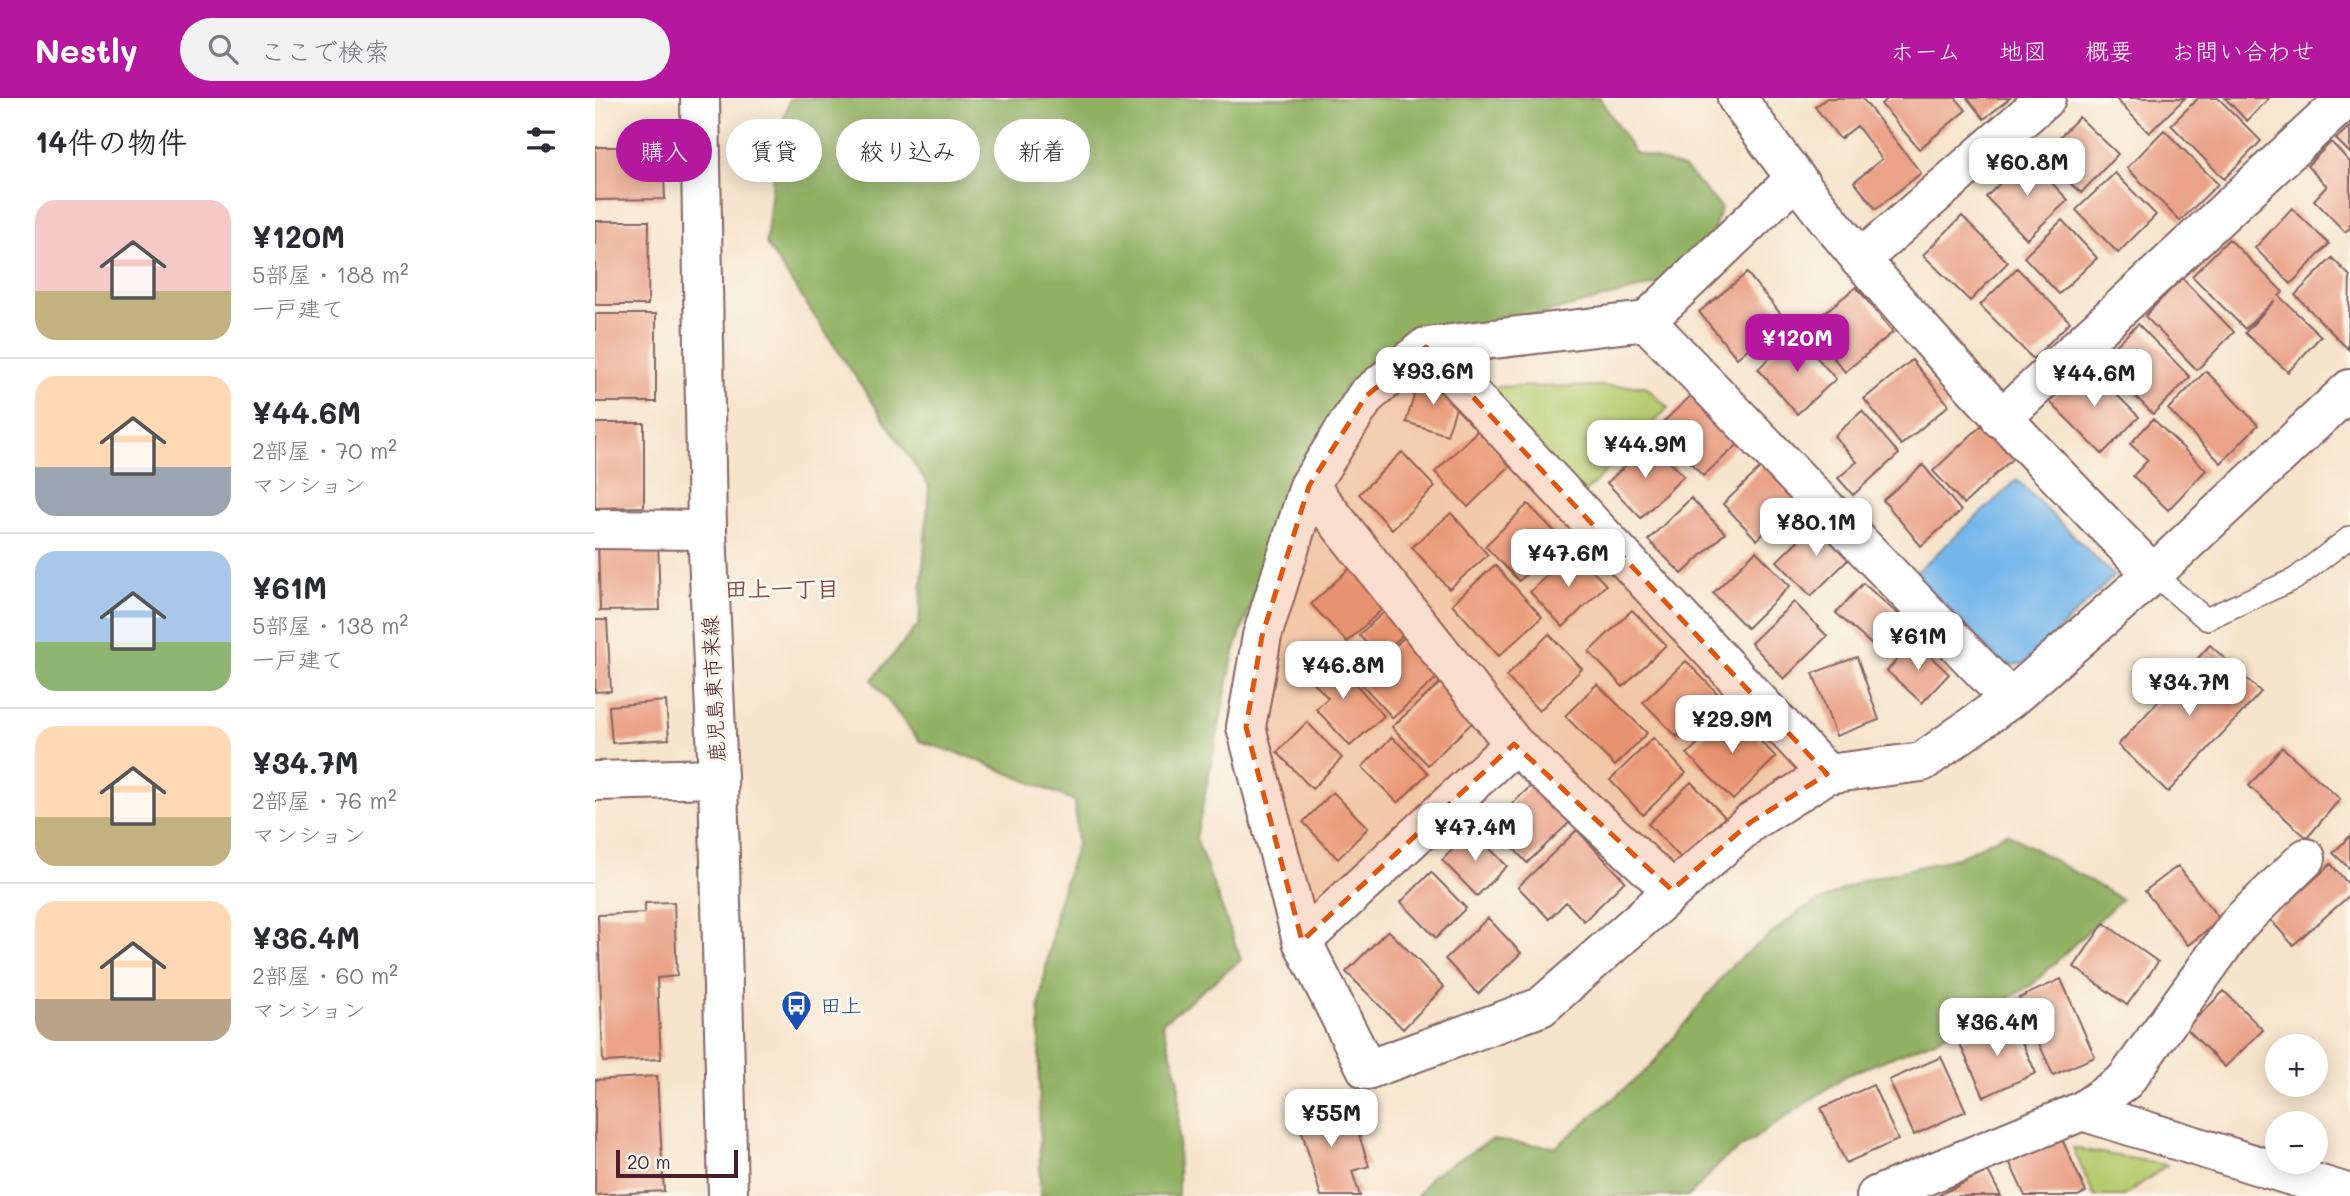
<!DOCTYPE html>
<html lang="ja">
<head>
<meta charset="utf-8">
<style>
	body { margin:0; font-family:Mali,"Klee One",sans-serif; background:#f2f2f3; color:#2b2b33; height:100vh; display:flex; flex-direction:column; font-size:26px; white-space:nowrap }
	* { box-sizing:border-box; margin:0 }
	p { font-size:23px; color:#7c7c81 }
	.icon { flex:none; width:38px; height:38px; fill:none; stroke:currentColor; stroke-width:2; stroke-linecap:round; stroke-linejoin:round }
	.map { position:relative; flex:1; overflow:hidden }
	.details { display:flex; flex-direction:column; background:#fff; width:595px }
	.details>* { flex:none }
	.banner { position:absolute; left:21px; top:21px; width:665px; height:63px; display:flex; gap:14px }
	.controls { position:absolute; left:1670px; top:936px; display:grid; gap:14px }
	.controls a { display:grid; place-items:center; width:63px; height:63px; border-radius:50%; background:#fff; box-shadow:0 4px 18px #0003; font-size:35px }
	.scale { position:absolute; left:21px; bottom:18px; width:122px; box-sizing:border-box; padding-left:7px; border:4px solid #4a1f2b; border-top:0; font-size:19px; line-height:24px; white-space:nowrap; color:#4a1f2b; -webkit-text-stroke:5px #fbf7ec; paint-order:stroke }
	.price { position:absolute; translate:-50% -60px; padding:0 16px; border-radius:14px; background:#fff; color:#222; font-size:23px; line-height:46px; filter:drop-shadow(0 2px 4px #0008) }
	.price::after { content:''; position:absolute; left:50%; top:42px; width:21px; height:16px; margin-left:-10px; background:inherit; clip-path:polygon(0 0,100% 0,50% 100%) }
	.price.selected { background:#b5179e; color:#fff }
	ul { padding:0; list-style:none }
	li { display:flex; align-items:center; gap:21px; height:175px; padding:0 35px }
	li+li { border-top:2px solid #e1e1e2 }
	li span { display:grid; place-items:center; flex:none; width:196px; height:140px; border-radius:21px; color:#555 }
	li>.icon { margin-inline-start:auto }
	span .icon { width:84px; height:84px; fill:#fffc; stroke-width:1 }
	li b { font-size:30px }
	h2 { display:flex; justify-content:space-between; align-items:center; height:84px; padding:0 35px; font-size:30px }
	.tag { padding:0 24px; border-radius:32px; background:#fff; box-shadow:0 4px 18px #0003; font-size:24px; line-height:63px }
	.tag.selected { background:#b5179e; color:#fff }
	header { display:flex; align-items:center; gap:42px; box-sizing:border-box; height:98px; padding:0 35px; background:#b5179e; color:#fff }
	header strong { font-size:33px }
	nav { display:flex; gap:38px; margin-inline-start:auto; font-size:24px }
	.search { width:490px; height:63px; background:#f2f2f3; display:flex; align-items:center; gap:18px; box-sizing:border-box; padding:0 24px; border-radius:38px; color:#7c7c81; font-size:26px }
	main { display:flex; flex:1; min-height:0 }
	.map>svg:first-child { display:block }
	.green { fill:#b6cc70; stroke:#80764e; stroke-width:2 }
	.forest { fill:#90b062; stroke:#6d6846; stroke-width:2 }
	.water { fill:#76b7eb; stroke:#606b8b; stroke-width:2 }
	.building { fill:#eaa388 }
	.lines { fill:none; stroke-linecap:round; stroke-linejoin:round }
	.lane-casing { stroke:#866463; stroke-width:24 }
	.street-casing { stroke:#866463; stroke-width:42 }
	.primary-casing { stroke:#866463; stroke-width:42 }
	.lane { stroke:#fff; stroke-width:21 }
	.street { stroke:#fff; stroke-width:38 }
	.primary { stroke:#fff; stroke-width:38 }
	.marked { fill:#e0560e; fill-opacity:0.2; stroke:#e0560e; stroke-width:5; stroke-dasharray:14 9; stroke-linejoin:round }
	.labels { text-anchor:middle; stroke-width:6; stroke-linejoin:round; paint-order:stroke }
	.street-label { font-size:21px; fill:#4a1f2b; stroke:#fbf7ec }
	.transit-label { font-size:21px; fill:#164399; stroke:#fbf7ec; text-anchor:start }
	.neighbourhood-label { font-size:23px; font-weight:bold; fill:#824d4c; stroke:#fbf7ec }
</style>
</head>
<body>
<header>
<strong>Nestly</strong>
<div class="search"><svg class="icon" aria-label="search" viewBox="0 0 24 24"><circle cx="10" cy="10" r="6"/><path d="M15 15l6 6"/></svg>ここで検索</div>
<nav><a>ホーム</a><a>地図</a><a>概要</a><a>お問い合わせ</a></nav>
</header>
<main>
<section class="details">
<h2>14件の物件<svg class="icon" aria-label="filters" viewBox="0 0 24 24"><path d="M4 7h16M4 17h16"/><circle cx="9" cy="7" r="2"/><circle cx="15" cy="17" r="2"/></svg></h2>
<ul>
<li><span style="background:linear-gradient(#f6c9c9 65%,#c2b280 0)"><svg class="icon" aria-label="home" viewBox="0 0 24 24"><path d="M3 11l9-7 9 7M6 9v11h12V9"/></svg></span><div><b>¥120M</b><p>5部屋 · 188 m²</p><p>一戸建て</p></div></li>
<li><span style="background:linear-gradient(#ffd9b3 65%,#9aa5b1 0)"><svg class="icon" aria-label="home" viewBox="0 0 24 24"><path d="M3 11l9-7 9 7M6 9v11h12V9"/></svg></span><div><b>¥44.6M</b><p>2部屋 · 70 m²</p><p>マンション</p></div></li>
<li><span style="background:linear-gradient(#a9c7e8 65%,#8fb573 0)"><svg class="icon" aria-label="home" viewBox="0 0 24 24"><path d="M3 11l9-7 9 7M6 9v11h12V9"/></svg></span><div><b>¥61M</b><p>5部屋 · 138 m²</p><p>一戸建て</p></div></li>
<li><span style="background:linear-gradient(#ffd9b3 65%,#c2b280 0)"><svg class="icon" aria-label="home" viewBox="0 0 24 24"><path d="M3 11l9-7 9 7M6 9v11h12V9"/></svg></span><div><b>¥34.7M</b><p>2部屋 · 76 m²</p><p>マンション</p></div></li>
<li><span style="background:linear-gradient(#ffd9b3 70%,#b9a48a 0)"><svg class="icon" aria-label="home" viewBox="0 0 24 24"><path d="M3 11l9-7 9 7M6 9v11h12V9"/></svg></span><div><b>¥36.4M</b><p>2部屋 · 60 m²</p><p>マンション</p></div></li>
</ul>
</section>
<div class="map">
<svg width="1755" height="1098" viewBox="0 0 1755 1098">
	<rect width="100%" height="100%" fill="#fbf7ec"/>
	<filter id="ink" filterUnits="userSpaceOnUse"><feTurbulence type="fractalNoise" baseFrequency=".0143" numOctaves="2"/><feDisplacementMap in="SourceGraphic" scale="14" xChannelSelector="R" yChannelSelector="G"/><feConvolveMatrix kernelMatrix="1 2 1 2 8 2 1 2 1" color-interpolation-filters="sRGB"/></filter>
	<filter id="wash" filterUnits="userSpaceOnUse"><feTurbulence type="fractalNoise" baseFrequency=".00686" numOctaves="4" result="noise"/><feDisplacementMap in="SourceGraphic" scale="28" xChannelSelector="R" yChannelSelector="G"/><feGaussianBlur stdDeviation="1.57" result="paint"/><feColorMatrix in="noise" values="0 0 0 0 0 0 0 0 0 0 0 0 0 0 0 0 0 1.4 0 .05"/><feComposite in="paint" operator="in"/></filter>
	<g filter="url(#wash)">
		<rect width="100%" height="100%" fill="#f6e4cc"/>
		<path class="green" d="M1050,288L1073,310L986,398L881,289Z
			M1478,1050L1572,1067L1529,1098H1499Z"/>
		<path class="forest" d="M195,0H1005L1039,54L1089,70L1126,109C1114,154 1103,164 1062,186L783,259L752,286L694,399L639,554L601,740L646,862L567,925L584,983L583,1098H445L444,908L463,805L482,746L480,703L377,660L324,643L277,582L324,526L334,388L171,146L182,45Z
			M1412,735L1526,801L1437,887L1338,943L1252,977L1128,1062L1094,1098H822L836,1078L896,1042L961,1049L1055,969L1136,868L1206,812L1268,782L1362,760Z"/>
		<path class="water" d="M1422,382L1519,478L1429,566L1409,567L1318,477Z"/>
		<g id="blocks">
			<path class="building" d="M1232,0H1267L1326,75L1281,111L1259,84L1287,61L1262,28L1245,41L1220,9Z
				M1294,0H1361L1371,12L1324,51L1286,6Z
				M1372,0H1415L1389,21Z
				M1520,0H1590L1554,35Z
				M1603,0H1623L1666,43L1629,81L1576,27Z
				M1630,0H1674L1652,23Z
				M1484,19L1523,56L1486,95L1446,58Z
				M1755,28V55L1741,41Z
				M1569,32L1623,86L1585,123L1532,70Z
				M1736,44L1755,64V130L1750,134L1719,102L1732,88L1712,68Z
				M0,49H68L70,101L0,102Z
				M1432,59L1473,102L1432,141L1391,99Z
				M1520,75L1561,117L1523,155L1481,112Z
				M1697,110L1734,146L1696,186L1660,150Z
				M1367,118L1413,164L1375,203L1328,157Z
				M1467,122L1502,160L1464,196L1429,159Z
				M0,123H54L53,207H0Z
				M1634,141L1688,194L1684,198L1726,238L1693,274L1650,235L1680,202L1650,231L1597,178Z
				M1737,160L1755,178L1753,251L1700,197Z
				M1422,170L1475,224L1438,261L1385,207Z
				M1152,175L1189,220L1142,260L1104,214Z
				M1587,180L1639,234L1602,272L1550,218Z
				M1261,189L1298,234L1250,274L1213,228Z
				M0,216H61V304H0Z
				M1543,226L1595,279L1558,316L1505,263Z
				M1201,236L1241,281L1202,316L1163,271Z
				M1317,262L1354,307L1306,347L1269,301Z
				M1491,266L1544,319L1507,356L1454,303Z
				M1611,273L1663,327L1626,365L1573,311Z
				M824,281L866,295L852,337L811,324Z
				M1104,290L1150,340L1108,378L1063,329Z
				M1267,313L1304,356L1258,397L1243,380L1262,364L1239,338Z
				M1558,321L1611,372L1573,412L1538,378L1553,362L1535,346Z
				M0,325H49V409L0,410Z
				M1387,327L1418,360L1369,406L1338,373Z
				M883,332L916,367L873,409L840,374Z
				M1055,344L1089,378L1046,420L1012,385Z
				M807,354L840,389L797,431L764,396Z
				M1171,365L1205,399L1162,442L1128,406Z
				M1328,367L1366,413L1326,448L1288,402Z
				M1096,400L1130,435L1087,476L1053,442Z
				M933,406L967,441L924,483L890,448Z
				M856,415L893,457L854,491L817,449Z
				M1225,421L1259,456L1216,498L1182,463Z
				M63,439L65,512L5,513L3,440Z
				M978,452L1011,487L968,529L935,494Z
				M1161,453L1195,488L1152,530L1118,495Z
				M764,462L799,500L752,544L716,506Z
				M900,467L947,519L904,558L857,506Z
				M1268,485L1304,517L1277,547L1241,515Z
				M1199,504L1232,538L1189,581L1156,545Z
				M1037,512L1071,547L1028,589L994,554Z
				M789,514L809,536L784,559L764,537Z
				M0,522H12L16,593L0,594Z
				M954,536L987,571L944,613L911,578Z
				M811,538L846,576L798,620L763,582Z
				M1319,543L1354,576L1327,605L1292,573Z
				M1615,547L1666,594L1573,694L1523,647Z
				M733,555L789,618L755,648L721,611L733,600L710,575Z
				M1262,559L1284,622L1241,638L1218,575Z
				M1091,563L1125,598L1082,639L1048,604Z
				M845,585L880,622L833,667L797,629Z
				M1002,586L1052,635L1020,668L970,618Z
				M71,603L74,641L17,645L14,608Z
				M1136,613L1181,659L1138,702L1092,656Z
				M712,624L747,660L717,691L682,654Z
				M797,639L833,675L803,705L767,669Z
				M1058,640L1091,675L1048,717L1015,682Z
				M1687,649L1745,701L1712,740L1654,688Z
				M943,681L979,720L932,765L896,726Z
				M1096,684L1130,719L1087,761L1053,726Z
				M738,694L773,730L743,761L708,724Z
				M877,732L912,768L882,798L847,762Z
				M982,732L1030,783L989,823L971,804L954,821L923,789Z
				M1755,738V771L1738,755Z
				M1736,766L1755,788V797L1698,847L1675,821Z
				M1583,768L1625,822L1593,847L1550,793Z
				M836,774L871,810L841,840L806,804Z
				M79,804L82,878L62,880L66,961L8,964L3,817L50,815V805Z
				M893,820L926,855L883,896L850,861Z
				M1509,825L1563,864L1532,907L1479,869Z
				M793,832L849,889L808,931L751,874Z
				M1466,881L1500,959L1458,977L1424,900Z
				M1629,893L1668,932L1630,969L1591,930Z
				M1416,920L1441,975L1389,999L1364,944Z
				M1346,959L1371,1013L1319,1037L1294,982Z
				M62,978L69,1093L0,1097V982Z
				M1278,987L1303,1042L1251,1065L1226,1010Z
				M738,999L749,1034L762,1031L774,1068L757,1073L765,1098H726L700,1010Z
				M1466,1039L1491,1094L1483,1098H1430L1414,1063Z
				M1393,1073L1406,1098H1342Z"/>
		</g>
	</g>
	<g filter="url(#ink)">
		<use href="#blocks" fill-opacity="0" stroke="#866463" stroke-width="2"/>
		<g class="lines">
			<defs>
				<path id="lane" d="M1558,476L1611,521L1700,481L1755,439"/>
				<path id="street" d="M1142,0C1263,174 1410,325 1558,476
					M1199,82L1051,223L831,249L771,298L714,388L667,538L651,629L707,843L772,972L946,909L1156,724L1232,676L1327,664L1415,601L1558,476L1755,291
					M1265,162L1451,0
					M1051,223L1415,601
					M831,249L1232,676
					M1406,321L1752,0
					M714,388L919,646L1077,792
					M0,431L112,432
					M0,683L123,680
					M707,843L919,646
					M1487,1013L1530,983L1644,825L1711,760
					M1281,1098L1487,1013L1755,1096"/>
				<path id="primary" d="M105,0L112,432L123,680L133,1098"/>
			</defs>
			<use href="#lane" class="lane-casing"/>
			<use href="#street" class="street-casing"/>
			<use href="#primary" class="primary-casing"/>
			<use href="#lane" class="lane"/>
			<use href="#street" class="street"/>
			<use href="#primary" class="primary"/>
		</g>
	</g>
	<path class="marked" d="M831,249L1232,676L1156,724L1077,792L919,646L707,843L651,629L667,538L714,388L771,298Z"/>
	<defs>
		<symbol id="bus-pin" viewBox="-11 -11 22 30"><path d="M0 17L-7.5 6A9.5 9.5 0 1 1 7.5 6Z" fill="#1a4fb4" stroke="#fbf7ec"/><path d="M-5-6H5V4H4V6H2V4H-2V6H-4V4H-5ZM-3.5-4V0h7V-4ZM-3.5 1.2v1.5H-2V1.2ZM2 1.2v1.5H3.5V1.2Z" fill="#fff"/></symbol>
	</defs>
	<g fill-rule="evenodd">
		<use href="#bus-pin" x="184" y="890" width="35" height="47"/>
	</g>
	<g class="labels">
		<g class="street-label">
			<text transform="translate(119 591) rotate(-93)" y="7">鹿児島東市来線</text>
		</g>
		<g class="transit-label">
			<text x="225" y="915">田上</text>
		</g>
		<g class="neighbourhood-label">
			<text x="187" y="499">田上一丁目</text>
		</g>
	</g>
</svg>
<div class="controls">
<a>+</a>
<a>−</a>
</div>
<div class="scale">20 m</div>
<b class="price" style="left:1432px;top:100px">¥60.8M</b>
<b class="price selected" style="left:1202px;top:276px">¥120M</b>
<b class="price" style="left:838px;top:309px">¥93.6M</b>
<b class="price" style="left:1499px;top:311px">¥44.6M</b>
<b class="price" style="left:1050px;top:382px">¥44.9M</b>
<b class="price" style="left:1221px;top:460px">¥80.1M</b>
<b class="price" style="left:973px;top:491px">¥47.6M</b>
<b class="price" style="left:1323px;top:574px">¥61M</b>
<b class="price" style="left:748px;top:603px">¥46.8M</b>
<b class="price" style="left:1594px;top:620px">¥34.7M</b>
<b class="price" style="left:1137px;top:657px">¥29.9M</b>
<b class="price" style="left:880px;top:765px">¥47.4M</b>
<b class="price" style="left:1402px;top:960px">¥36.4M</b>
<b class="price" style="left:736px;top:1051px">¥55M</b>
<div class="banner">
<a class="tag selected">購入</a>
<a class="tag">賃貸</a>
<a class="tag">絞り込み</a>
<a class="tag">新着</a>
</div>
</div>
</main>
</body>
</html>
